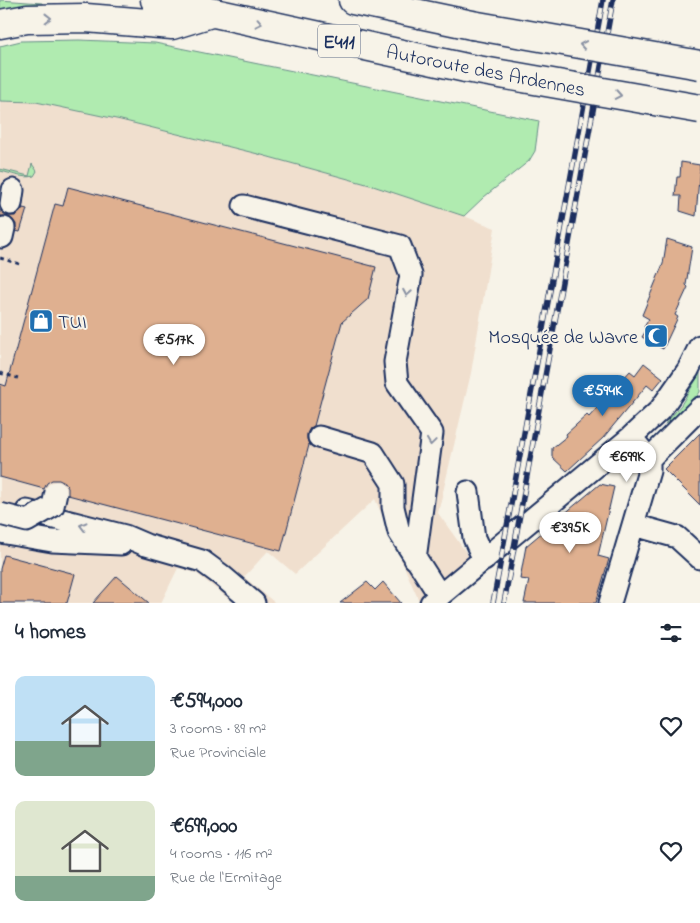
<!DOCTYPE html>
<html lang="en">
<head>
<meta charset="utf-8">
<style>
	body { margin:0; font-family:"Indie Flower",sans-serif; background:#f6f6f7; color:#1f2937; height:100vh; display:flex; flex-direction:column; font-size:19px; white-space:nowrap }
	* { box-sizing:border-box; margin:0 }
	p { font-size:16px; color:#747a83 }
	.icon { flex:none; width:28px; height:28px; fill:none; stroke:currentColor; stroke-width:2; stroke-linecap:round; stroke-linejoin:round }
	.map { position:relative; height:603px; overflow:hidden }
	.sheet { display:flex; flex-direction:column; background:#fff; flex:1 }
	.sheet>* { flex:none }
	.price { position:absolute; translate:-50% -42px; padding:0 11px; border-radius:18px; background:#fff; color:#222; font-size:16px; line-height:32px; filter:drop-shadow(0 1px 2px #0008) }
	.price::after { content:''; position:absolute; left:50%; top:30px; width:15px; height:11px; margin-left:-8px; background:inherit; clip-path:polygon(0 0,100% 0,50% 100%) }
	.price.active { background:#1f6fb2; color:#fff }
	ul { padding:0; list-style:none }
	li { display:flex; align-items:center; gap:15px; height:125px; padding:0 15px }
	li span { display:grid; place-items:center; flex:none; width:140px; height:100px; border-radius:10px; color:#555 }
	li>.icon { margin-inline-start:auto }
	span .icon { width:60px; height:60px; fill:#fffc; stroke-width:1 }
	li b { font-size:21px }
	h2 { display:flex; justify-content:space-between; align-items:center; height:60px; padding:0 15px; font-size:21px }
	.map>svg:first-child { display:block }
	.built { fill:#f0dfce }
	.green { fill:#b0ebb0; stroke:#668d87 }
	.building { fill:#dfb090; stroke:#1b2f5e }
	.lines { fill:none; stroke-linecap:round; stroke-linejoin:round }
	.minor-casing { stroke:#1b2f5e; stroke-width:25 }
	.highway-casing { stroke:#1b2f5e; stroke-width:31 }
	.path { stroke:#1b2f5e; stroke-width:3; stroke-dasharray:4 4; stroke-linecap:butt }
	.minor { stroke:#f7f3e8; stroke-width:21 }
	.highway { stroke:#f7f3e8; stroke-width:28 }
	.rail-casing { stroke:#1b2f5e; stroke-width:5.5 }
	.rail { stroke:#f7f3e8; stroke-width:4; stroke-dasharray:11; stroke-linecap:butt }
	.minor-bridge-casing { stroke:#1b2f5e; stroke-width:25; stroke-linecap:butt }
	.highway-bridge-casing { stroke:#1b2f5e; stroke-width:31; stroke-linecap:butt }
	.minor-bridge { stroke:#f7f3e8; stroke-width:21 }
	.highway-bridge { stroke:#f7f3e8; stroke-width:28 }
	.oneway { stroke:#8991a3 }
	.labels { text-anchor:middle; stroke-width:4; stroke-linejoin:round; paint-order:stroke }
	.shield { fill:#f7f3e8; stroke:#5d6a87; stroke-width:1 }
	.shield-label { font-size:19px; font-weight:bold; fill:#1b2f5e }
	.street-label { font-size:20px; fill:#1b2f5e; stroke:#f7f3e8 }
	.poi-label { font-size:20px; fill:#1b2f5e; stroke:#f7f3e8; text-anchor:start }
</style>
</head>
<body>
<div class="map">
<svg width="700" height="603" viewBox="0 0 700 603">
	<rect width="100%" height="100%" fill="#f7f3e8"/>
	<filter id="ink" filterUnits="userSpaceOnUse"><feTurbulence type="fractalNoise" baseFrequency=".02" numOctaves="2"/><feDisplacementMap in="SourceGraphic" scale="10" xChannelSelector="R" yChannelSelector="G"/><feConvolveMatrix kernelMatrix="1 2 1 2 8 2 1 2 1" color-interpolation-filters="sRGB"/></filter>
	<g filter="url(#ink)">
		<path class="built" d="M0,101L36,102L121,120L258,154L370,185L464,216L495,228L471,373L438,513L470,558L419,601L375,499L295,574L268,551L244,577L275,603H234L196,573L178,568L161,603H0Z"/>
		<path class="green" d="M0,0L42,3L44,6L0,13Z
			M79,40L155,43L539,121L535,151L529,161L484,197L464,216L370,185L258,154L121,120L36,102L0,101V46L21,41Z
			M32,164L37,171L34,176C23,179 11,173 0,171V169L29,176Z
			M700,373V392L684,414L665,424L681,405Z"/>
		<path class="building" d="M681,162L700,165L696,216L680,211L681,196H675L677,177H680Z
			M68,187L376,267L368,299L342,322L314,426L310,428L307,434V439L309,445L281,551L68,495V488L65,483L59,480H52L47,483L44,489L0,477V384L6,386L55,204L63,206Z
			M23,208L27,209L20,232L16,231V224L12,219L6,216H0V210L9,216H15L20,212Z
			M667,239L692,247L686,285L688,287L675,315L678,317L663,349L642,337L647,329L644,327L649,319L642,315L663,264Z
			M644,363L663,378L653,390L647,385L603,438L567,471L552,457V448L567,436L566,434L587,415L589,417L630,371L635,375Z
			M700,433V505L664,469Z
			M600,484L614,487L598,556L609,559L596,603H524L529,580L520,579L526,546Z
			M4,555L75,574L67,603H0V569Z
			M117,576L149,603H93Z
			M367,582L375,590L383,582L401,603H340Z"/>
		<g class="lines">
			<defs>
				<path id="minor" d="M11,204L13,190
					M244,206L400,246L411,275L395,362L397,383L432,433L415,559
					M2,237L4,228
					M319,437L373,453L393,484V507L399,532L440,596
					M649,459L700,408
					M468,492L474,538L484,560
					M27,511L125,536L146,545L202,561L221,575L254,603
					M634,525L677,537L700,558
					M0,532L52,541L121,544
					M431,603L631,437L660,410L688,370L700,346
					M610,603L649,471V459L631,437"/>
				<path id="highway" d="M155,0L466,68
					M353,0L472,25
					M0,24L27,19L86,18L172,25L211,13"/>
			</defs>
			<use href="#minor" class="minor-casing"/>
			<use href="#highway" class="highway-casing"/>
			<path class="path" d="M0,258L20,264
				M0,373L18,378"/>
			<use href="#minor" class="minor"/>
			<use href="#highway" class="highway"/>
			<defs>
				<path id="rail" d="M493,603L603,0
					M504,603L613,0"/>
			</defs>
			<use href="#rail" class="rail-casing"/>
			<use href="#rail" class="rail"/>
			<defs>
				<path id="minor-bridge" d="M0,514L27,521L53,506L56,492"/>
				<path id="highway-bridge" d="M472,25L700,65
					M466,68L700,109"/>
			</defs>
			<use href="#minor-bridge" class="minor-bridge-casing"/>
			<use href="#highway-bridge" class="highway-bridge-casing"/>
			<use href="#minor-bridge" class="minor-bridge"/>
			<use href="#highway-bridge" class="highway-bridge"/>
		</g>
		<defs><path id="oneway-chevron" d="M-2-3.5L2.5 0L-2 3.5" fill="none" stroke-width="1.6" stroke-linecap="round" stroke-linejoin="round" transform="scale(1.25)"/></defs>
		<g class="oneway">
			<use href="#oneway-chevron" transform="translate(48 18) rotate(-1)"/>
			<use href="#oneway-chevron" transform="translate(259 23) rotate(12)"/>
			<use href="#oneway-chevron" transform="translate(583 45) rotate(-170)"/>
			<use href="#oneway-chevron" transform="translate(618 95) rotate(10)"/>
			<use href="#oneway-chevron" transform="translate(407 293) rotate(100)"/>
			<use href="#oneway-chevron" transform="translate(431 442) rotate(98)"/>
			<use href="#oneway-chevron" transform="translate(83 526) rotate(-166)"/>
		</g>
	</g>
	<defs>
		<symbol id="shop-square" viewBox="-11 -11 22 22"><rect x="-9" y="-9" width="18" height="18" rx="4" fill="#1f6fb2" stroke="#f7f3e8"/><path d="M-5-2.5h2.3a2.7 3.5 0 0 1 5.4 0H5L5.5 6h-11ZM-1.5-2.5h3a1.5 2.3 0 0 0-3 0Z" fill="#fff"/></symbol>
		<symbol id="mosque-square" viewBox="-11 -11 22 22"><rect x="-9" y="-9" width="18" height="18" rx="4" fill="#1f6fb2" stroke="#f7f3e8"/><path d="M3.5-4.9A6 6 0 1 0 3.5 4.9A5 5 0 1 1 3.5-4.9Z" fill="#fff"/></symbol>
	</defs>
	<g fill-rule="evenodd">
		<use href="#shop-square" x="27" y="307" width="28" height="28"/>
		<use href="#mosque-square" x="642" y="322" width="28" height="28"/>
	</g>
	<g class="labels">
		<rect class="shield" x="318" y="24.5" width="42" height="33" rx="4"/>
		<g class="shield-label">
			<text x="339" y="48">E411</text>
		</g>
		<g class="street-label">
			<text transform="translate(486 70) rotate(11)" y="7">Autoroute des Ardennes</text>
		</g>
		<g class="poi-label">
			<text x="58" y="328">TUI</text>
			<text x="638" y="343" text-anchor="end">Mosquée de Wavre</text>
		</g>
	</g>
</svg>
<b class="price" style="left:174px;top:366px">€517K</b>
<b class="price active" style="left:603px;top:417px">€594K</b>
<b class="price" style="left:627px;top:483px">€699K</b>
<b class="price" style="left:570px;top:554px">€395K</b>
</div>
<section class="sheet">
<h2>4 homes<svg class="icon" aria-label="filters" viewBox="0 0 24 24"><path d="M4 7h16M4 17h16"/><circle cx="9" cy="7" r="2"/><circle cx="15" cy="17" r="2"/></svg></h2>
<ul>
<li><span style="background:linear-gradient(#bfe0f5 65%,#7fa58c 0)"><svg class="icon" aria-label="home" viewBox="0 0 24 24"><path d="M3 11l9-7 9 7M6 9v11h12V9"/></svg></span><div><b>€594,000</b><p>3 rooms · 89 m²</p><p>Rue Provinciale</p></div><svg class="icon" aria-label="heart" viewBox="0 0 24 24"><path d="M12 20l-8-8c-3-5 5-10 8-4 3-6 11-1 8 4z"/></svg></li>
<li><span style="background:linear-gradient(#dfe7d0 75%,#7fa58c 0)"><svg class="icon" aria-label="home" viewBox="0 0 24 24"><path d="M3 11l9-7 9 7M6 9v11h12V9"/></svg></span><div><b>€699,000</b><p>4 rooms · 116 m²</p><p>Rue de l'Ermitage</p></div><svg class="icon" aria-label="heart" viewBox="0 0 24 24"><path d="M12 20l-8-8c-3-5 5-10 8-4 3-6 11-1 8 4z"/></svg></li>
</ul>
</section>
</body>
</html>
